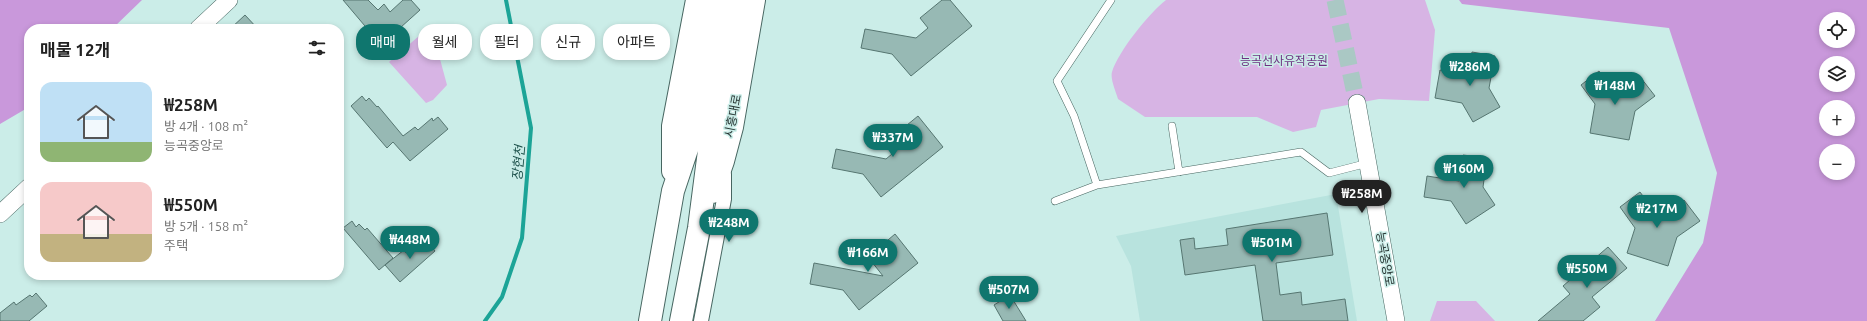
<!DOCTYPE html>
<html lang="ko">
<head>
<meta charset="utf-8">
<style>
	body { margin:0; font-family:Ubuntu,"Noto Sans KR",sans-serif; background:#f6f6f6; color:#222; height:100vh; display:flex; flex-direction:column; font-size:15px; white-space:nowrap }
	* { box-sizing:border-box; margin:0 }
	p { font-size:13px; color:#767676 }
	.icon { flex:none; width:22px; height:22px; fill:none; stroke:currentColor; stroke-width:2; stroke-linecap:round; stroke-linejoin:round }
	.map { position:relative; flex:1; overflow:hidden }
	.side { position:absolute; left:24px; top:24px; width:320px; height:256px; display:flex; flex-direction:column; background:#fff; border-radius:16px; box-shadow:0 2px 6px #0003 }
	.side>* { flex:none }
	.top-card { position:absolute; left:356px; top:24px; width:380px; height:36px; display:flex; gap:8px }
	.buttons { position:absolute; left:1819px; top:12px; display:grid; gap:8px }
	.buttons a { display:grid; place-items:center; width:36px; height:36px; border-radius:50%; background:#fff; box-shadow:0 2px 6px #0003; font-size:20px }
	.price { position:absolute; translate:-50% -34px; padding:0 9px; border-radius:14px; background:#0f766e; color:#fff; font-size:13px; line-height:26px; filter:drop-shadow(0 1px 2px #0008) }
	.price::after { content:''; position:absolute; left:50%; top:24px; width:12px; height:9px; margin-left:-6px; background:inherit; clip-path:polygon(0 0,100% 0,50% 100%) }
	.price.selected { background:#222; color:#fff }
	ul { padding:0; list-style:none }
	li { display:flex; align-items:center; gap:12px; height:100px; padding:0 16px }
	li span { display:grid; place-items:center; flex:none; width:112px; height:80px; border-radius:12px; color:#555 }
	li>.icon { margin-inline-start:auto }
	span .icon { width:48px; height:48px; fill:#fffc; stroke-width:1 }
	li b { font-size:17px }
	h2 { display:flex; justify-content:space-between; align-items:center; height:48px; padding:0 16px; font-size:17px }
	.tag { padding:0 14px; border-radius:16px; background:#fff; box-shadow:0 2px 6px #0003; font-size:14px; line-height:36px }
	.tag.selected { background:#0f766e; color:#fff }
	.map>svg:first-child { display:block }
	.built { fill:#b8e3de }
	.green { fill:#d7b4e4 }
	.forest { fill:#c998db; fill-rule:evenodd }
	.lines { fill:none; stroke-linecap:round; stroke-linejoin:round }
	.stream { stroke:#1ca497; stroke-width:4 }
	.building { fill:#97b9b4; stroke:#567671 }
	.tertiary-tunnel { stroke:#aac8c4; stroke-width:17; stroke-dasharray:17 8; stroke-linecap:butt }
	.service-casing { stroke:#476661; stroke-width:8 }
	.minor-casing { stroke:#476661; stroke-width:16 }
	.tertiary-casing { stroke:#476661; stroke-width:18 }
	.primary-casing { stroke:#476661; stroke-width:24 }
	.service { stroke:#fff; stroke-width:7 }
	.minor { stroke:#fff; stroke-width:14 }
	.tertiary { stroke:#fff; stroke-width:17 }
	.primary { stroke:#fff; stroke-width:22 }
	.labels { text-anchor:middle; stroke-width:3; stroke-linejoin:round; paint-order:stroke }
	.park-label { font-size:12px; fill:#6d3181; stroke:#cbede8 }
	.street-label { font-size:12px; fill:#263432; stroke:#cbede8 }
	.water-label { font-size:13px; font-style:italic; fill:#1c504a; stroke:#cbede8 }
</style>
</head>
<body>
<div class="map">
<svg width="1867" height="321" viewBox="0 0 1867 321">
	<rect width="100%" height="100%" fill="#cbede8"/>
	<path class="built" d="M1336,194L1357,321H1140L1131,266L1116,236Z"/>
	<path class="green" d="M1166,0H1425L1435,30L1429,101L1379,99L1321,110L1316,127L1293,132L1257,117H1145L1118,99C1116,92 1110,79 1112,72C1118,52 1149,13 1166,0Z
		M427,29H433L438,33L437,48L447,85L433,100L426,103L389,62Z
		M1437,301H1476L1495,321H1430Z"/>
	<path class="forest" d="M0,0H142L112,29H29V107L0,124Z
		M1459,0H1867V321H1655L1703,243L1717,173L1669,28L1462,4ZM1826,19H1848V41H1826ZM1826,63H1848V85H1826ZM1826,107H1848V129H1826ZM1826,151H1848V173H1826Z"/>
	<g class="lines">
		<path class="stream" d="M485,321L502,297L522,238L531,128L506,0"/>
	</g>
	<path class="building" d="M343,0H368L378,10L384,4L390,12L403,0H411L420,10L381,45Z
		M942,0H950L972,26L911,76L892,54L861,48L865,29L916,38L928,28L920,18Z
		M245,15L258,29H230Z
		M1472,52L1495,56L1489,88L1500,107L1473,122L1462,103L1435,98L1440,70L1468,75Z
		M1599,71L1618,96L1641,78L1655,96L1635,111L1629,140L1590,133L1595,104L1581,85Z
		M362,96L366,101L369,98L377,107L378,106L403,136L415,127L418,130L432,118L433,121L438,117L448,129L410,161L393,142L387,148L351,106Z
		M918,116L943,147L881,197L863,174L832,168L836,149L886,159L898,149L890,139Z
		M1463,155L1487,158L1483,187L1495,205L1466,224L1451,201L1424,197L1427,176L1459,181Z
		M1640,192L1659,218L1684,200L1700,221L1677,237L1668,266L1627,253L1635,228L1620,207Z
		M1327,213L1333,255L1276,263L1280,295L1301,292L1302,305L1345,299L1348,321H1263L1255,265L1185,275L1180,240L1194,238L1195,249L1228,245L1226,229Z
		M352,221L356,227L359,224L365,230L367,228L393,258L379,270L343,228Z
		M895,234L918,263L859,310L843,290L810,284L814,263L883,276L868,257Z
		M426,240L435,251L400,282L385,265L404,250L406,253L420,242L421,244Z
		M1608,247L1627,268L1592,297L1600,307L1583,321H1538L1570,294L1563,286Z
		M36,293L47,306L29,321H0V313L14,302L16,305L30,295L32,297Z
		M1010,295L1026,321H1003L994,305Z"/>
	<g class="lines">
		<path class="tertiary-tunnel" d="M1335,0L1357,103"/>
		<defs>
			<path id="service" d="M1172,126L1179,172
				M1097,185L1074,116L1057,81L1111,0
				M1055,201L1097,185L1301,152L1329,173L1368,163"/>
			<path id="minor" d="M701,321L724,199V174"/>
			<path id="tertiary" d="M198,29L229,0
				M1357,103L1396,321
				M0,214L29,187"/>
			<path id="primary" d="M673,171V126L697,0
				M712,192L723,161L732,127L754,0
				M650,321L673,191L694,128L714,0
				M681,321L699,228L712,128L732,0"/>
		</defs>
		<use href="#service" class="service-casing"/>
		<use href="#minor" class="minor-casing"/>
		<use href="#tertiary" class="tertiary-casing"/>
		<use href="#primary" class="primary-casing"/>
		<use href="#service" class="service"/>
		<use href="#minor" class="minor"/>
		<use href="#tertiary" class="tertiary"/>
		<use href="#primary" class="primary"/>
	</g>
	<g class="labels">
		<g class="park-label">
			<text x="1284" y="65">능곡선사유적공원</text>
		</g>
		<g class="street-label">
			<text transform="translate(733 116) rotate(-79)" y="4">시흥대로</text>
			<text transform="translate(1385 259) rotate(80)" y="4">능곡중앙로</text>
		</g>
		<g class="water-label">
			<text transform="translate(518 163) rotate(-85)" y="5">장현천</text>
		</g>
	</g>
</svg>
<div class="buttons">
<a><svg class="icon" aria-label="locate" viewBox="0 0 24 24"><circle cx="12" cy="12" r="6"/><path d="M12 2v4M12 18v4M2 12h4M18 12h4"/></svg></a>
<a><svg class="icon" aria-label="layers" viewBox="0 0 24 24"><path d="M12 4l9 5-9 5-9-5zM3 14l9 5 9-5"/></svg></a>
<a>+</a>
<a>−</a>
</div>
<b class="price" style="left:1470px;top:87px">₩286M</b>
<b class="price" style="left:1615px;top:106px">₩148M</b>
<b class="price" style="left:893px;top:158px">₩337M</b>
<b class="price" style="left:1464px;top:189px">₩160M</b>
<b class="price selected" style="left:1362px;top:214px">₩258M</b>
<b class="price" style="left:1657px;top:229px">₩217M</b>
<b class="price" style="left:729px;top:243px">₩248M</b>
<b class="price" style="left:410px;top:260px">₩448M</b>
<b class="price" style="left:1272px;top:263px">₩501M</b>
<b class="price" style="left:868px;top:273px">₩166M</b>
<b class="price" style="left:1587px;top:289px">₩550M</b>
<b class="price" style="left:1009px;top:310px">₩507M</b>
<div class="top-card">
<a class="tag selected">매매</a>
<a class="tag">월세</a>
<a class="tag">필터</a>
<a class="tag">신규</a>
<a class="tag">아파트</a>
</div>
<section class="side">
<h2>매물 12개<svg class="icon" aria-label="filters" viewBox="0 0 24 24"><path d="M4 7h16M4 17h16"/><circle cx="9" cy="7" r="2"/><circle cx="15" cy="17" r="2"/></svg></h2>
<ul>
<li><span style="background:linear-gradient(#bfe0f5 75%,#8fb573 0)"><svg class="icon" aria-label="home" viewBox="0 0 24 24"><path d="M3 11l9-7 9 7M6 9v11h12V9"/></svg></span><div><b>₩258M</b><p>방 4개 · 108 m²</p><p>능곡중앙로</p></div></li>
<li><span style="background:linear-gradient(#f6c9c9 65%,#c2b280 0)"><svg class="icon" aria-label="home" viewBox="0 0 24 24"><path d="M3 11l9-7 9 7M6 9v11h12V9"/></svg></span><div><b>₩550M</b><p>방 5개 · 158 m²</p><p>주택</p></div></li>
</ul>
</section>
</div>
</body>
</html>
